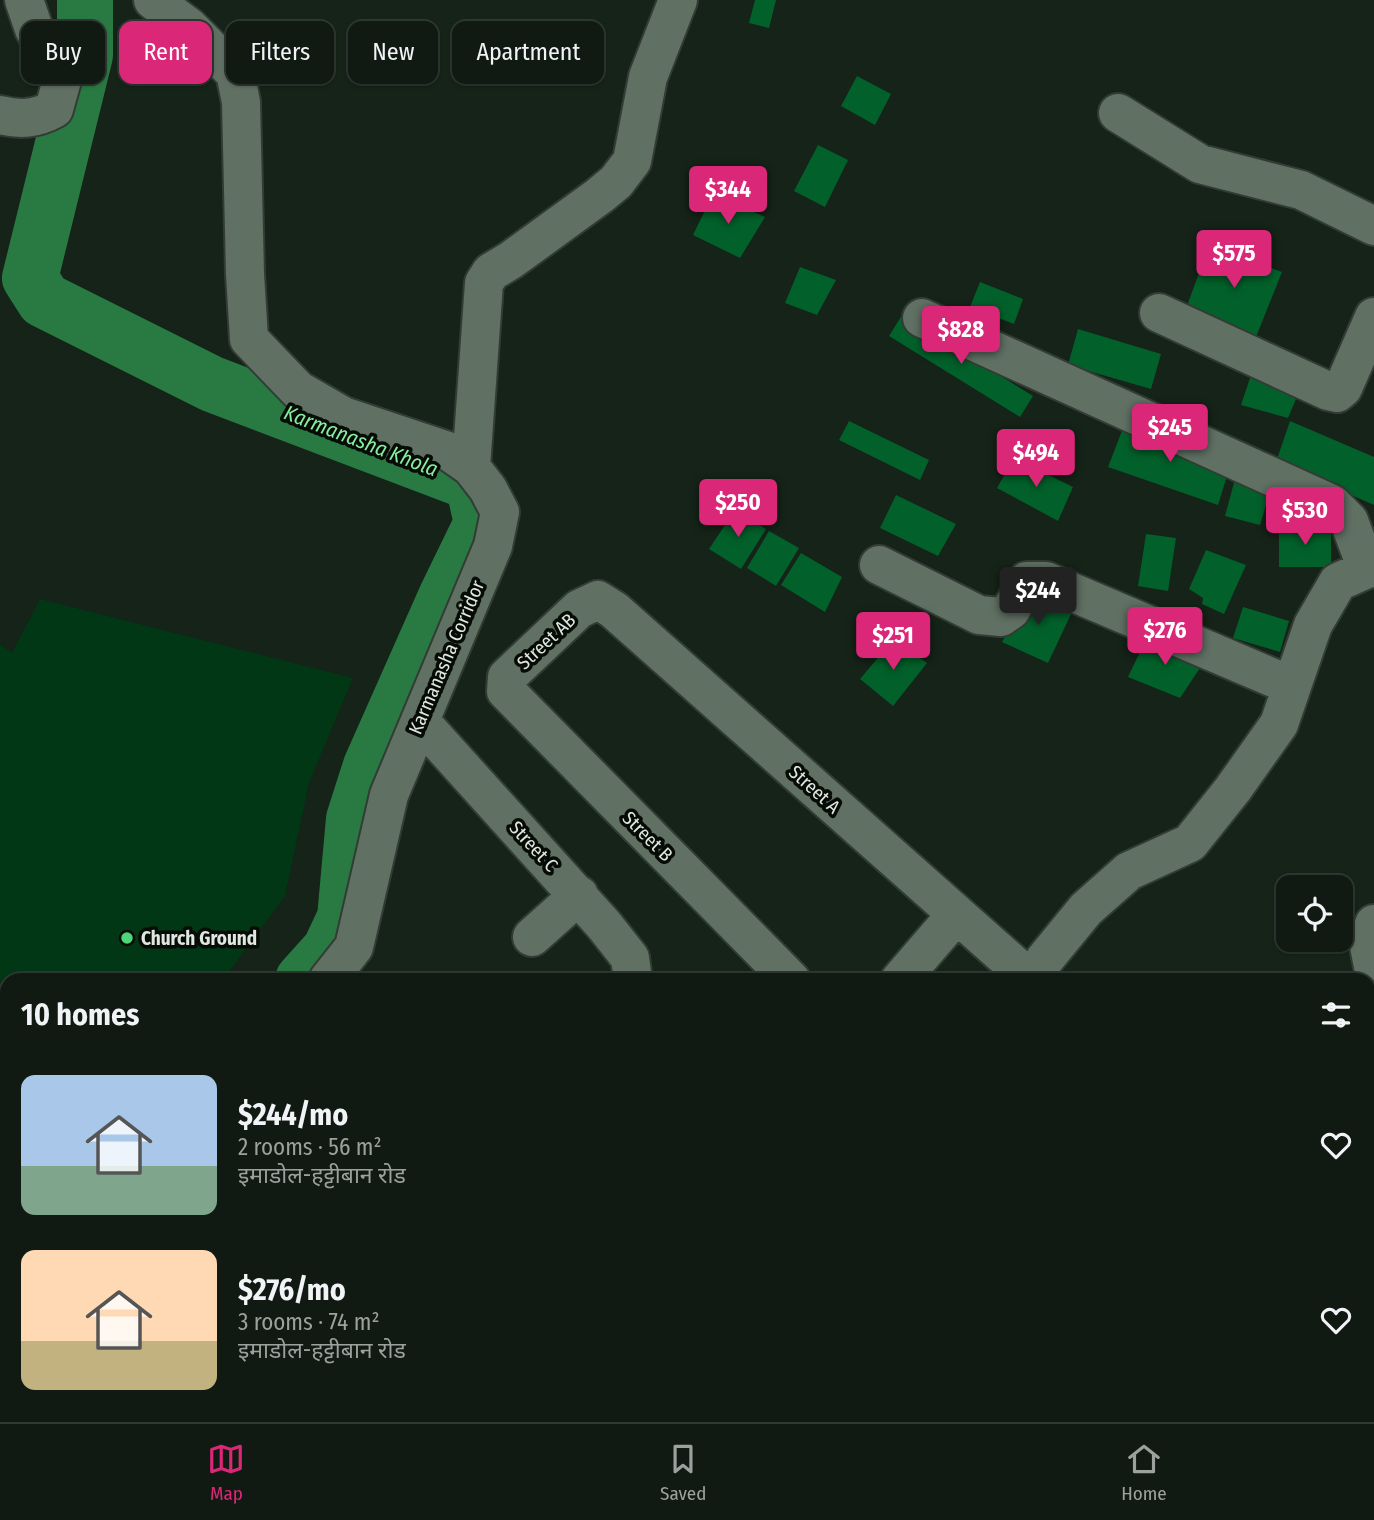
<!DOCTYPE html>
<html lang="en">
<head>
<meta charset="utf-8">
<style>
	body { margin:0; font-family:"Fira Sans Condensed","Noto Sans Devanagari",sans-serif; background:#19231b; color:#f1f3f6; height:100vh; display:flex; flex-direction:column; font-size:26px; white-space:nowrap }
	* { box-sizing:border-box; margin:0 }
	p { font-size:23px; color:#9ca19f }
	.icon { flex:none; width:38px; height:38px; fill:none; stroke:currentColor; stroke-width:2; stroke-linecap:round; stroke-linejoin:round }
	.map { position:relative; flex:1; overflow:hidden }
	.sheet { position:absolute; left:0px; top:973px; width:1376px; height:450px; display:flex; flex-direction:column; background:#101a12; border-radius:21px 21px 0 0; box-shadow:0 2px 5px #0004,0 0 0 2px #303832 }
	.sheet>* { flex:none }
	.top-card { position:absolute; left:21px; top:21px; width:700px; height:63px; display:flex; gap:14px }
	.buttons { position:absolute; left:1276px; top:875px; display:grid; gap:14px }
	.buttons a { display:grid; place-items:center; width:77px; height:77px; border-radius:14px; background:#101a12; box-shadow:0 2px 5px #0004,0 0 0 2px #303832; font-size:35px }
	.price { position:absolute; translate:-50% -60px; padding:0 16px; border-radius:7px; background:#db2777; color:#fff; font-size:23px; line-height:46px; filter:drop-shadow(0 2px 4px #0008) }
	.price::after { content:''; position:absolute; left:50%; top:42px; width:21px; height:16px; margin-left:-10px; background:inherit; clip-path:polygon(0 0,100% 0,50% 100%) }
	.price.current { background:#222; color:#fff }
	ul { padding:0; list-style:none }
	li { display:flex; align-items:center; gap:21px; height:175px; padding:0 21px }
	li span { display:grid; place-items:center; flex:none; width:196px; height:140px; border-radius:14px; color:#555 }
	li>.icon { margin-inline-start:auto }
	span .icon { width:84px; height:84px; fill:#fffc; stroke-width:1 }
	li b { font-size:30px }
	h2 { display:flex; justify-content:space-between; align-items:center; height:84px; padding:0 21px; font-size:30px }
	.pill { padding:0 24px; border-radius:14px; background:#101a12; box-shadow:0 2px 5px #0004,0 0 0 2px #303832; font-size:24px; line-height:63px }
	.pill.current { background:#db2777; color:#fff }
	.dock { display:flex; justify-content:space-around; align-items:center; height:98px; border-top:2px solid #303832; background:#101a12; font-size:19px; color:#9ca19f }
	.dock a { display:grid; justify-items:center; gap:4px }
	.dock .current { color:#db2777 }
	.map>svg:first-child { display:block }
	.green { fill:#013715 }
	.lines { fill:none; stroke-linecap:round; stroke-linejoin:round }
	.river { stroke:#297a42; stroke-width:56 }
	.building { fill:#02612a }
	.minor-casing { stroke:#323c34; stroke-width:42 }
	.minor { stroke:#607063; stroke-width:38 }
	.poi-dot { fill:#4cd677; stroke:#060b06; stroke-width:2.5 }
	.labels { text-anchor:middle; stroke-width:7; stroke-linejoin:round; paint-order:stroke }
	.street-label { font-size:19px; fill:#dee7e0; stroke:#060b06 }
	.poi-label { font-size:19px; font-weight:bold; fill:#dee7e0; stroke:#060b06; text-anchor:start }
	.water-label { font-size:21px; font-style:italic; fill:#86ee9f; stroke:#060b06 }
</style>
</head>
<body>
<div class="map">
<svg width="1374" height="1422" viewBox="0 0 1374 1422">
	<rect width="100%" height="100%" fill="#152318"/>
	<path class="green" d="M40,599L353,678L309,783L285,896L223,980H7V1213L0,1209V644L12,653Z"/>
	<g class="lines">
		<path class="river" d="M85,0V55L30,278L44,300L212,384L473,483L482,523L446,597L371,766L354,819L345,918L330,950L303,980
			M0,1391L7,1377"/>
	</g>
	<path class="building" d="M755,0H776L769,28L749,23Z
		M857,76L891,94L875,125L841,106Z
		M818,145L848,160L825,207L794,191Z
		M713,194L765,217L740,258L693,235Z
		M1209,245L1282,272L1256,337L1187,306Z
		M800,267L836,280L817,315L785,303Z
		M980,282L1023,299L1014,324L970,307Z
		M902,315L1033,396L1020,417L889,336Z
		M1078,329L1161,354L1151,389L1068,365Z
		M1254,366L1303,382L1288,418L1241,405Z
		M849,421L929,460L920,480L839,440Z
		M1290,421L1374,457V505L1276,462Z
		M1125,423L1231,463L1218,505L1108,467Z
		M1014,458L1073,487L1058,521L997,488Z
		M1236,475L1272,485L1260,525L1225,516Z
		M896,495L956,524L938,556L880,528Z
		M735,510L766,529L741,569L709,549Z
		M1279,526H1331V567H1279Z
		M769,531L799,548L776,586L747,568Z
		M1146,534L1176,538L1168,591L1138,586Z
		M1206,550L1246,565L1224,614L1202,604L1203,598L1189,589Z
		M801,553L842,577L825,612L781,585Z
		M1030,593L1073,610L1048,663L1002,642Z
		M1243,607L1289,621L1280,652L1233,638Z
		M1148,635L1204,662L1180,698L1128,677Z
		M894,639L927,663L893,706L860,679Z
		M377,1416H406L411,1422H369Z
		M706,1416H735L728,1422H704L702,1419Z
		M758,1416H778L771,1422H757L754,1419Z"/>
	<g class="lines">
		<defs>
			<path id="minor" d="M153,0L189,27L235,73L241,102L245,274L249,339L298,390L343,416L448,451L471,467L488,489L500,512L493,546L389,795L354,947L328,980
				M1118,113L1200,164L1301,190L1374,226
				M0,115C20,120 36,119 54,109L62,80L34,29L24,0
				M1159,313L1328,391L1337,393L1343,388L1374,317
				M922,318L1332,504L1349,521L1367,569
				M471,467L484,283L491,272L511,260L599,196L616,182L632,161L648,77L678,0
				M879,565L979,615L1001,617L1011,610L1027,581H1046L1292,686
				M420,721L604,925L630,958L633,980
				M1374,924L1368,941L1374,971
				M532,937L579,895
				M791,980L506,691L507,677L579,609L598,600L614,610L1031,980
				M900,980L956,915
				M1033,980L1045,959L1086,909L1129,871L1190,843L1233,789L1279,724L1313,625L1338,582L1367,569L1374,568
				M1368,1015L1374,1006
				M252,1416L256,1422
				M569,1416L574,1422
				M1244,1416L1263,1422
				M22,1422L26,1416
				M844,1422L852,1416"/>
		</defs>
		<use href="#minor" class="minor-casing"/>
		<use href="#minor" class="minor"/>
	</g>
	<circle class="poi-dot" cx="127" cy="938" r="7"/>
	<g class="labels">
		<g class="street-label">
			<text transform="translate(546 641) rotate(-43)" y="7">Street AB</text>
			<text transform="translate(446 657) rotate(-67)" y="7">Karmanasha Corridor</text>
			<text transform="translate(815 789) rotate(42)" y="7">Street A</text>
			<text transform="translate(648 836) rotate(45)" y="7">Street B</text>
			<text transform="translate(534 846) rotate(47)" y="7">Street C</text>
		</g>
		<g class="poi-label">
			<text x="141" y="945">Church Ground</text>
		</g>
		<g class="water-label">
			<text transform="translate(361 441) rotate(21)" y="7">Karmanasha Khola</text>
		</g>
	</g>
</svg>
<div class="buttons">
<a><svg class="icon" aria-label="locate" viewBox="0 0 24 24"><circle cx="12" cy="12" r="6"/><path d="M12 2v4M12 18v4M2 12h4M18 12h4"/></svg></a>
</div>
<b class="price" style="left:728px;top:226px">$344</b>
<b class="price" style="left:1234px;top:290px">$575</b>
<b class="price" style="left:961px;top:366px">$828</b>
<b class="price" style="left:1170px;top:464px">$245</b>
<b class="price" style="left:1036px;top:489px">$494</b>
<b class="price" style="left:738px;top:539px">$250</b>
<b class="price" style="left:1305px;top:547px">$530</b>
<b class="price current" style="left:1038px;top:627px">$244</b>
<b class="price" style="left:1165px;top:667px">$276</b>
<b class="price" style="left:893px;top:672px">$251</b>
<div class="top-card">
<a class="pill">Buy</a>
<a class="pill current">Rent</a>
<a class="pill">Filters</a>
<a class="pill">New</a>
<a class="pill">Apartment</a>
</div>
<section class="sheet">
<h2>10 homes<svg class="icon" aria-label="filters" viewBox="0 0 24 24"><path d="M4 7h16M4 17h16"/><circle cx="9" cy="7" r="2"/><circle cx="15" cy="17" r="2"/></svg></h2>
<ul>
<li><span style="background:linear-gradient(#a9c7e8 65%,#7fa58c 0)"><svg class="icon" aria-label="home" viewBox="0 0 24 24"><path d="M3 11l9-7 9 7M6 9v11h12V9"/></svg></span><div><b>$244/mo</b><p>2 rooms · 56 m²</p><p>इमाडोल-हट्टीबान रोड</p></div><svg class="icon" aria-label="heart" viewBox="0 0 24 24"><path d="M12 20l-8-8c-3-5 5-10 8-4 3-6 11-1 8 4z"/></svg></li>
<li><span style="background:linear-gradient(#ffd9b3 65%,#c2b280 0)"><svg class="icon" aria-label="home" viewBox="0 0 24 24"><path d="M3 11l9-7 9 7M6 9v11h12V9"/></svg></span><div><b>$276/mo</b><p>3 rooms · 74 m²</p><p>इमाडोल-हट्टीबान रोड</p></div><svg class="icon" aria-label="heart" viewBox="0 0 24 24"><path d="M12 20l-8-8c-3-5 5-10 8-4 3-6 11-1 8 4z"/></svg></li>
</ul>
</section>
</div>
<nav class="dock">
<a class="current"><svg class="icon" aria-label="map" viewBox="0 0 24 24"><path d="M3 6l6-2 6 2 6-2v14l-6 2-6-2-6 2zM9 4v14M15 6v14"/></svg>Map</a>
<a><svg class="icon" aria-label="saved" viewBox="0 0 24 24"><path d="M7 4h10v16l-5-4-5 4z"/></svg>Saved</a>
<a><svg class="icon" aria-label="home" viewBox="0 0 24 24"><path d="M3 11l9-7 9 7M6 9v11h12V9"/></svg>Home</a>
</nav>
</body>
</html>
